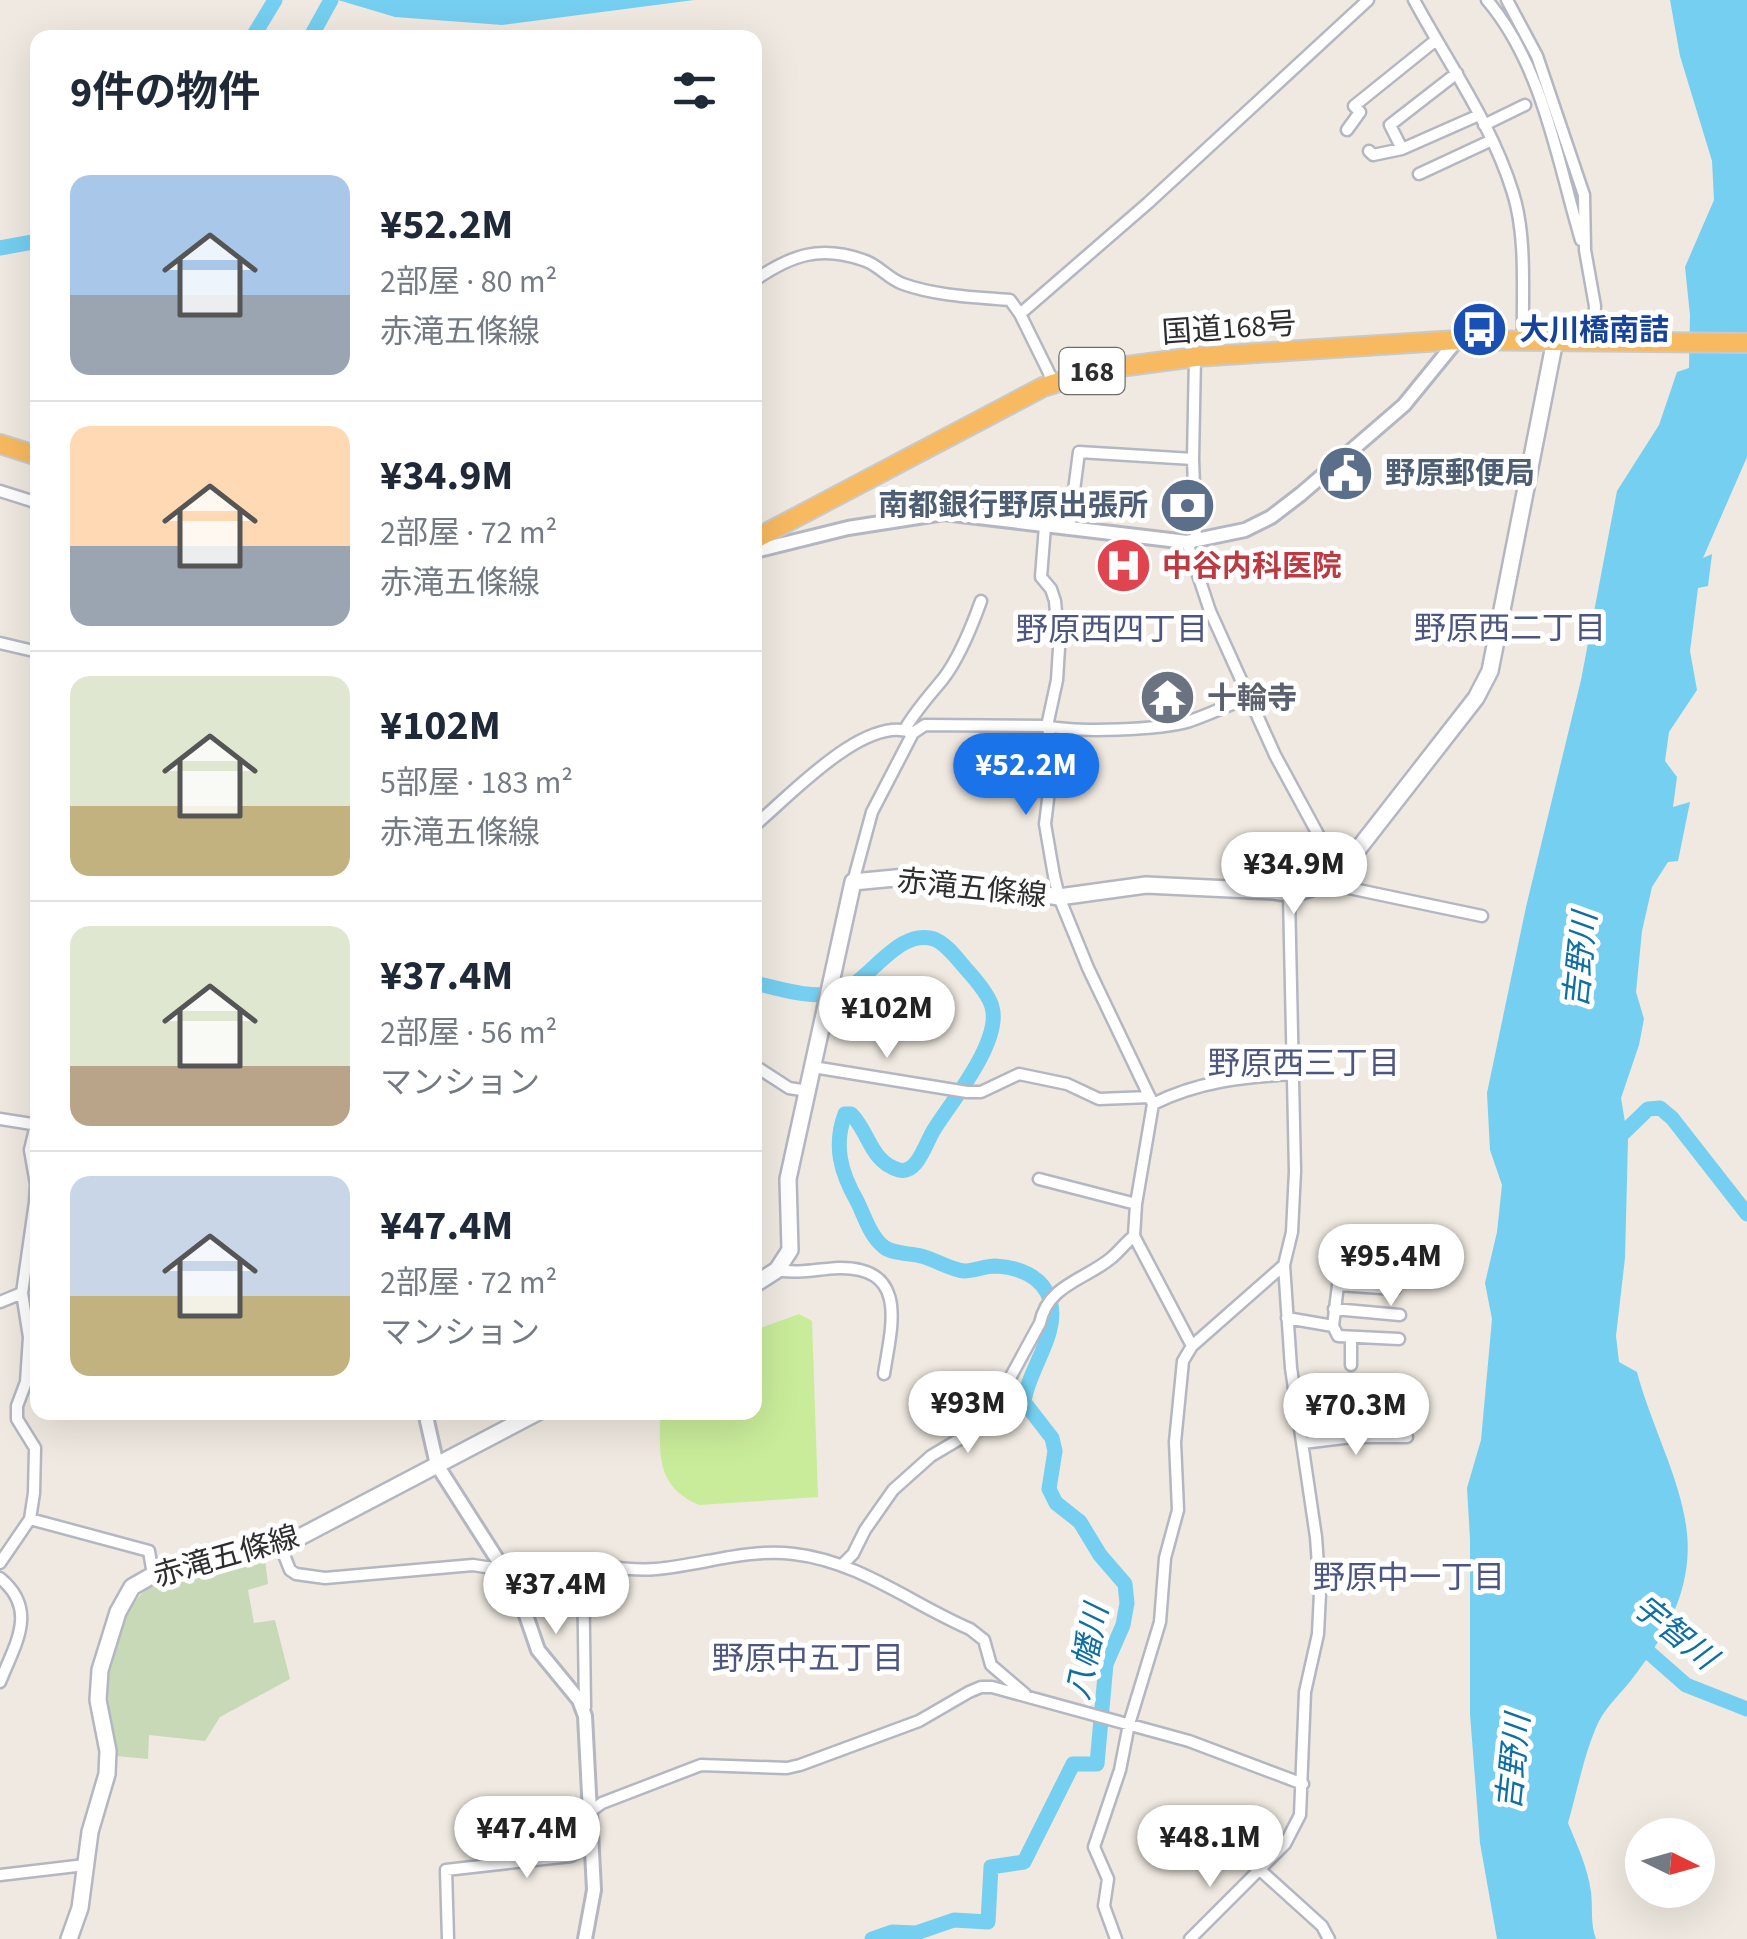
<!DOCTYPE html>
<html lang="ja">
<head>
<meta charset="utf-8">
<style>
	body { margin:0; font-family:"Source Sans 3","Noto Sans JP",sans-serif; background:#f6f6f7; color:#1f2937; height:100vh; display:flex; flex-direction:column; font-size:38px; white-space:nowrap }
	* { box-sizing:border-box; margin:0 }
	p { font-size:32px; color:#747a83 }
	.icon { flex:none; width:55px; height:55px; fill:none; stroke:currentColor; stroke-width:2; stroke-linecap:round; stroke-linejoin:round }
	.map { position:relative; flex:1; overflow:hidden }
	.sheet { position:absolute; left:30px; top:30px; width:732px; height:1390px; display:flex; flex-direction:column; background:#fff; border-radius:20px; box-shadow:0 10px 40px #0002 }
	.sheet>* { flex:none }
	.needle { width:65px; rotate:95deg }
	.controls { position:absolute; left:1625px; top:1818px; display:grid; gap:20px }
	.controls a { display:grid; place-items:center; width:90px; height:90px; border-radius:50%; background:#fff; box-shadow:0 10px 40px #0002; font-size:50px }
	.price { position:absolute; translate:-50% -85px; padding:0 22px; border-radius:35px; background:#fff; color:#222; font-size:32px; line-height:65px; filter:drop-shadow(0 2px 5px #0008) }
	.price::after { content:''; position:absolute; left:50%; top:60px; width:30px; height:22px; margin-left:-15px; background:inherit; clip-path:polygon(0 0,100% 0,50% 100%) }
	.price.selected { background:#1a73e8; color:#fff }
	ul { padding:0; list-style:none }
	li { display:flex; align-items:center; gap:30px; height:250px; padding:0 40px }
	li+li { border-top:2px solid #e0e1e3 }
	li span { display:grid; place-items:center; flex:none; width:280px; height:200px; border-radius:20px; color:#555 }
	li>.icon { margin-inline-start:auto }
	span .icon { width:120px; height:120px; fill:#fffc; stroke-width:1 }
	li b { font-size:42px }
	h2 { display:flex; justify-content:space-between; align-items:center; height:120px; padding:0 40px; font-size:42px }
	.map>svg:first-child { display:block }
	.cemetery { fill:#c8d9b8 }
	.pitch { fill:#c9ec9a }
	.water { fill:#75cff0 }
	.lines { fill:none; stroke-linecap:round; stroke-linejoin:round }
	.river { stroke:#75cff0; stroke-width:15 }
	.minor-casing { stroke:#b4b7c1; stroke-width:15 }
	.tertiary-casing { stroke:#b4b7c1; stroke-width:18 }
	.secondary-casing { stroke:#b4b7c1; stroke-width:20 }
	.trunk-casing { stroke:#c9c9c9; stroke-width:22 }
	.minor { stroke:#fff; stroke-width:10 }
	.tertiary { stroke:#fff; stroke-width:12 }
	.secondary { stroke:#fff; stroke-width:15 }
	.trunk { stroke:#f8ba60; stroke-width:18 }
	.labels { text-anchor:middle; stroke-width:10; stroke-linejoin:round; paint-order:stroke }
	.shield { fill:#fff; stroke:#6d6d6d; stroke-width:2.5 }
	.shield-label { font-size:28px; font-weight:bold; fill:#2e2e2e }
	.street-label { font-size:30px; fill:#2e2e2e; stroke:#fff }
	.transit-label { font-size:30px; font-weight:bold; fill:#164399; stroke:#fff; text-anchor:start }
	.service-label { font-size:30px; font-weight:bold; fill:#4e5e75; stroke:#fff; text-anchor:start }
	.health-label { font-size:30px; font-weight:bold; fill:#be3a42; stroke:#fff; text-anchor:start }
	.worship-label { font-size:30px; font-weight:bold; fill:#5b616d; stroke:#fff; text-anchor:start }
	.neighbourhood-label { font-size:32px; fill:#4d5680; stroke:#fff }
	.water-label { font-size:32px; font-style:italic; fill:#0d6fa3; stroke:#fff }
</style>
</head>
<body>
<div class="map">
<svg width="1747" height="1939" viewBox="0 0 1747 1939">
	<rect width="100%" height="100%" fill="#efe9e1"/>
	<path class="cemetery" d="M265,1560L268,1584L248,1590L254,1623L275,1620L290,1679L220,1717L205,1741L149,1735L148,1759L116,1756C114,1736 108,1715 108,1695C107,1664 123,1601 153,1585C178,1571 235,1566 265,1560Z"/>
	<path class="pitch" d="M799,1314L812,1321L818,1497L699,1505C655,1486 660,1454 660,1413L755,1412V1330Z"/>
	<path class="water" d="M338,0H694L502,25L395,17Z
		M1670,0H1747V457L1703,558L1712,554L1708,586L1698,588L1690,651L1697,690L1669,732L1665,761L1677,777L1673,807L1690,802L1678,861L1668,862L1652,887L1642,931L1636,992L1644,1019L1639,1045L1621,1098L1628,1140L1625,1258L1616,1336L1619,1362L1637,1372C1650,1422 1679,1476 1686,1525C1695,1585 1668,1633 1632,1679C1622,1692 1607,1706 1599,1721C1585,1750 1577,1792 1568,1823C1577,1845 1588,1868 1591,1892C1593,1908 1590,1923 1596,1939H1497L1480,1843L1470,1714V1539L1467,1488L1481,1440L1492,1319L1485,1283L1497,1232L1502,1185L1490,1150L1487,1093L1526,907L1581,680L1617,491L1659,425L1677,372L1689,368L1690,315L1685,267L1714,200L1712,161L1680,56Z"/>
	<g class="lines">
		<path class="river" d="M252,38L275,0
			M310,38L331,0
			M0,248L38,241
			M755,983C781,989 810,999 837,993C868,985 897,927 934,939C947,944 958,960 967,970C976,980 989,995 992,1007C1002,1041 952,1101 935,1128C926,1141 918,1175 899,1170C870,1162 869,1131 851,1114H845C833,1146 841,1173 857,1201C865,1217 870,1236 884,1247C893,1254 910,1253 921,1256C934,1259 951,1270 964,1271C974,1271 985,1266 995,1266C1018,1267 1043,1276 1050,1300C1060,1334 1028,1369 1024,1402L1052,1438L1055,1451L1049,1489L1056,1503L1080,1522L1100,1555L1125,1584L1127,1603L1123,1625L1106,1664L1097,1764H1073L1024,1862L991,1867L988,1922L954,1920L916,1933L892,1932L872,1939
			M1615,1141L1648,1109L1660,1108L1672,1118L1747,1214
			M1637,1642L1686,1685L1747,1709"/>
		<defs>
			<path id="minor" d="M1414,0C1448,63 1492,124 1513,193C1527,238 1522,293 1523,340
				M1487,0C1543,66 1557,160 1581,240
				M1507,0L1537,56L1584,195L1585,250L1595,306L1593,340
				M1457,73L1390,125L1402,149L1479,115
				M1484,125L1525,105
				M1347,130L1360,112L1354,106L1436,40
				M1369,151L1373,155L1402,149
				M1419,174L1492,140
				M755,280C791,255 820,245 863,260C878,264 888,279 903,284C937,296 973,297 1010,300L1020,314
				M1195,357L1193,459L1196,541
				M1054,383L1020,314L1148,203L1368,0
				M0,491L38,503
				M1045,526L1041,577L1051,589L1055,601L1059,648L1057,680L1047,726L1052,741V767L1045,824L1054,876L1059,897L1088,968L1153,1104L1136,1204L1134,1236L1192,1346
				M1069,529L1079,452L1193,459
				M1187,542L1210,611L1275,755L1326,849L1325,870L1331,879L1344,887L1482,916
				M0,643L38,652
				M905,729C916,710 929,696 943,679C960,657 972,626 981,601
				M755,825C788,798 866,712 913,733
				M853,882L872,812L913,733L925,725L1047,726C1077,733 1160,730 1190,721C1210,714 1229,705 1249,697
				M755,1066L789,1088L808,1091
				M813,1067L967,1092H981L1019,1074L1067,1084L1099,1099L1150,1097
				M1153,1104C1199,1081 1243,1077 1293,1074
				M0,1119L38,1125
				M1039,1179L1136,1204
				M777,1270C801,1274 816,1269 839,1268C910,1267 891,1328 884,1374
				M0,1302L22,1293
				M1334,1309L1400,1315
				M1287,1318L1333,1326L1338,1336L1399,1339
				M1333,1326L1338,1285L1395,1289L1397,1270
				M1351,1337V1365
				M1380,1388V1420
				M1297,1406L1380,1405
				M1303,1443L1352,1437H1407
				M30,1519L149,1551L153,1575
				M280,1545L290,1570L296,1574L325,1578L473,1565C505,1572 525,1562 556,1563C589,1563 624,1572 656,1569C702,1565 748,1548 794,1554C858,1561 912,1604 970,1629L984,1640L991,1665L1025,1694
				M0,1563L30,1519L34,1493L35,1448L17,1419V1406L26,1382L29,1337L22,1293L35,1202L36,1184L30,1150L36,1125
				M583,1563L585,1707
				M843,1564L853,1554L865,1530L893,1490L931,1456L985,1424L1040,1323C1048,1285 1084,1280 1110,1259C1119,1252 1125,1243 1134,1236
				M0,1578C39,1610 15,1644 0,1682
				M591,1811L602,1803L701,1765L787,1768L800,1765L919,1721L969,1692L981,1687H992L1189,1741L1303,1784
				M1259,1869L1322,1926L1329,1939
				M0,1875L85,1865
				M448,1939L446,1870L571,1856L592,1844
				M1116,1939L1104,1906L1108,1879L1094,1847L1120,1770L1129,1724L1160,1622L1165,1558L1178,1510L1175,1442L1183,1361L1192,1346L1284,1265
				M1190,1939L1285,1844L1300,1815L1305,1692L1318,1634L1320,1593L1316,1537L1291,1368L1284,1265L1292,1232L1295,1171L1289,895"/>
			<path id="tertiary" d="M755,551L848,528L944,513L1187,542L1245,530L1271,517L1301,494L1404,405L1457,340
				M425,1412L437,1465L518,1592L538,1650L579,1700L585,1716L594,1890L585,1939"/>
			<path id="secondary" d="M755,1284L777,1270L790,1250L788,1179L853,882L916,876L1059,897L1146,885L1273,891C1304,898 1333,881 1352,857L1476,698L1490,671L1555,340
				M69,1939L80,1908L90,1832L107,1774L108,1751L98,1700L100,1670L118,1612L132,1587L153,1575L227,1561L298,1538L538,1412"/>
			<path id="trunk" d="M0,444L38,456
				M755,539L1043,387L1097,370L1195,357L1457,340L1747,343"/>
		</defs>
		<use href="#minor" class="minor-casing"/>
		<use href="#tertiary" class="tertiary-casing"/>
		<use href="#secondary" class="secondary-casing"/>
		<use href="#trunk" class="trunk-casing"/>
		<use href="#minor" class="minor"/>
		<use href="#tertiary" class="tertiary"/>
		<use href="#secondary" class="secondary"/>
		<use href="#trunk" class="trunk"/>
	</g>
	<defs>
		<symbol id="bus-disc" viewBox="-11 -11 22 22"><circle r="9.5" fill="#1a4fb4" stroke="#fff"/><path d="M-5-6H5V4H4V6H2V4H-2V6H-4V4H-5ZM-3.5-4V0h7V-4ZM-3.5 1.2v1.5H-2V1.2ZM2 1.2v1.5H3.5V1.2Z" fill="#fff"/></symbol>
		<symbol id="civic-disc" viewBox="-11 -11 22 22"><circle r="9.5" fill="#5c6f8a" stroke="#fff"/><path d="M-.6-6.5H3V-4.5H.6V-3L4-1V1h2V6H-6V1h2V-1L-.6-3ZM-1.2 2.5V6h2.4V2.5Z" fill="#fff"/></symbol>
		<symbol id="bank-disc" viewBox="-11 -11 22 22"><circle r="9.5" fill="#5c6f8a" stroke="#fff"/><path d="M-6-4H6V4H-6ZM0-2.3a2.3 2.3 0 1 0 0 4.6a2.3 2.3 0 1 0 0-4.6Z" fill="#fff"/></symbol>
		<symbol id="hospital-disc" viewBox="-11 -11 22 22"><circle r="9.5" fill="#e0444e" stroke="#fff"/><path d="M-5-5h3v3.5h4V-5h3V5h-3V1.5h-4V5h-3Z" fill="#fff"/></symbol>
		<symbol id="temple-disc" viewBox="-11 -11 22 22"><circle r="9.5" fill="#6b7280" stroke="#fff"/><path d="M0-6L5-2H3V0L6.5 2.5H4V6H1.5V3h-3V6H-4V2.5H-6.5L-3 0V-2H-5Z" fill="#fff"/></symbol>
	</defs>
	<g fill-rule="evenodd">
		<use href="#bus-disc" x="1448" y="298" width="63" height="63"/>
		<use href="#civic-disc" x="1314" y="442" width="63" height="63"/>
		<use href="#bank-disc" x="1156" y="474" width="63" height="63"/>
		<use href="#hospital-disc" x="1092" y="534" width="63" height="63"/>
		<use href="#temple-disc" x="1136" y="666" width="63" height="63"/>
	</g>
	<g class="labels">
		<rect class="shield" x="1059.5" y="348" width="65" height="46" rx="8"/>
		<g class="shield-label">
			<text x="1092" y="381">168</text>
		</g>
		<g class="street-label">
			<text transform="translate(1229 328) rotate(-4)" y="10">国道168号</text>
			<text transform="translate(972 888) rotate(6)" y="10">赤滝五條線</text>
			<text transform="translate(226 1556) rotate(-16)" y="10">赤滝五條線</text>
		</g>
		<g class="transit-label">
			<text x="1519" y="340">大川橋南詰</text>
		</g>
		<g class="service-label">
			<text x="1385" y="483">野原郵便局</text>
			<text x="1148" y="515" text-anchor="end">南都銀行野原出張所</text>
		</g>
		<g class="health-label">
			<text x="1162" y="576">中谷内科医院</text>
		</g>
		<g class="worship-label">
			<text x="1207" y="708">十輪寺</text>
		</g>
		<g class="neighbourhood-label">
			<text x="1510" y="639">野原西二丁目</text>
			<text x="1112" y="640">野原西四丁目</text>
			<text x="1304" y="1074">野原西三丁目</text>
			<text x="1409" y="1588">野原中一丁目</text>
			<text x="808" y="1669">野原中五丁目</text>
		</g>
		<g class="water-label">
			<text transform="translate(1580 960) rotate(-84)" y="11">吉野川</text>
			<text transform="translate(1675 1632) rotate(39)" y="11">宇智川</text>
			<text transform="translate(1087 1652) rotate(-78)" y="11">八幡川</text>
			<text transform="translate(1513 1762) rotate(-84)" y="11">吉野川</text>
		</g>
	</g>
</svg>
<div class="controls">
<a><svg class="needle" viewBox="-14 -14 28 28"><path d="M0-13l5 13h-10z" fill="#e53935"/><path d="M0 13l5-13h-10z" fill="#747a83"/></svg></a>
</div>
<b class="price selected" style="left:1026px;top:818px">¥52.2M</b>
<b class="price" style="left:1294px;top:917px">¥34.9M</b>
<b class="price" style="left:887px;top:1061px">¥102M</b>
<b class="price" style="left:1391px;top:1309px">¥95.4M</b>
<b class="price" style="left:968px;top:1456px">¥93M</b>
<b class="price" style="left:1356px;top:1458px">¥70.3M</b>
<b class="price" style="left:556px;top:1637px">¥37.4M</b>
<b class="price" style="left:527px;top:1881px">¥47.4M</b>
<b class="price" style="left:1210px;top:1890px">¥48.1M</b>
<section class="sheet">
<h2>9件の物件<svg class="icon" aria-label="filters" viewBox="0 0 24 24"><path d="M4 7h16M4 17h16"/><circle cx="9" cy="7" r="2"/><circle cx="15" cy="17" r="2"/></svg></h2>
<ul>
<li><span style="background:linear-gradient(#a9c7e8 60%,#9aa5b1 0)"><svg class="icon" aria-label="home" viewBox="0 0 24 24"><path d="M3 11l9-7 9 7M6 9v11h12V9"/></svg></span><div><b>¥52.2M</b><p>2部屋 · 80 m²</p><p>赤滝五條線</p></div></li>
<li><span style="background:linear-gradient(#ffd9b3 60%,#9aa5b1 0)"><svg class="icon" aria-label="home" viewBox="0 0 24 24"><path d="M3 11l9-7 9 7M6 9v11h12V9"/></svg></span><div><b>¥34.9M</b><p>2部屋 · 72 m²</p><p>赤滝五條線</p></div></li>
<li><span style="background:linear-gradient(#dfe7d0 65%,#c2b280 0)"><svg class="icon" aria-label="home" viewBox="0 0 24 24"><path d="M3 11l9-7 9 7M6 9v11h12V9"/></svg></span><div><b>¥102M</b><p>5部屋 · 183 m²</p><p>赤滝五條線</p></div></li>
<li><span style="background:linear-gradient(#dfe7d0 70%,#b9a48a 0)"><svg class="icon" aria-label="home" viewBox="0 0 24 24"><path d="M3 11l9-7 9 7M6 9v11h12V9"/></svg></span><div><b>¥37.4M</b><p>2部屋 · 56 m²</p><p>マンション</p></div></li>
<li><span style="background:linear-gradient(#c9d6e8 60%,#c2b280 0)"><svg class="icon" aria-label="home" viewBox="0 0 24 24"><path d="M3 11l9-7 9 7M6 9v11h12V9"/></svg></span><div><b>¥47.4M</b><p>2部屋 · 72 m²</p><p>マンション</p></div></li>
</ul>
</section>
</div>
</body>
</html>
